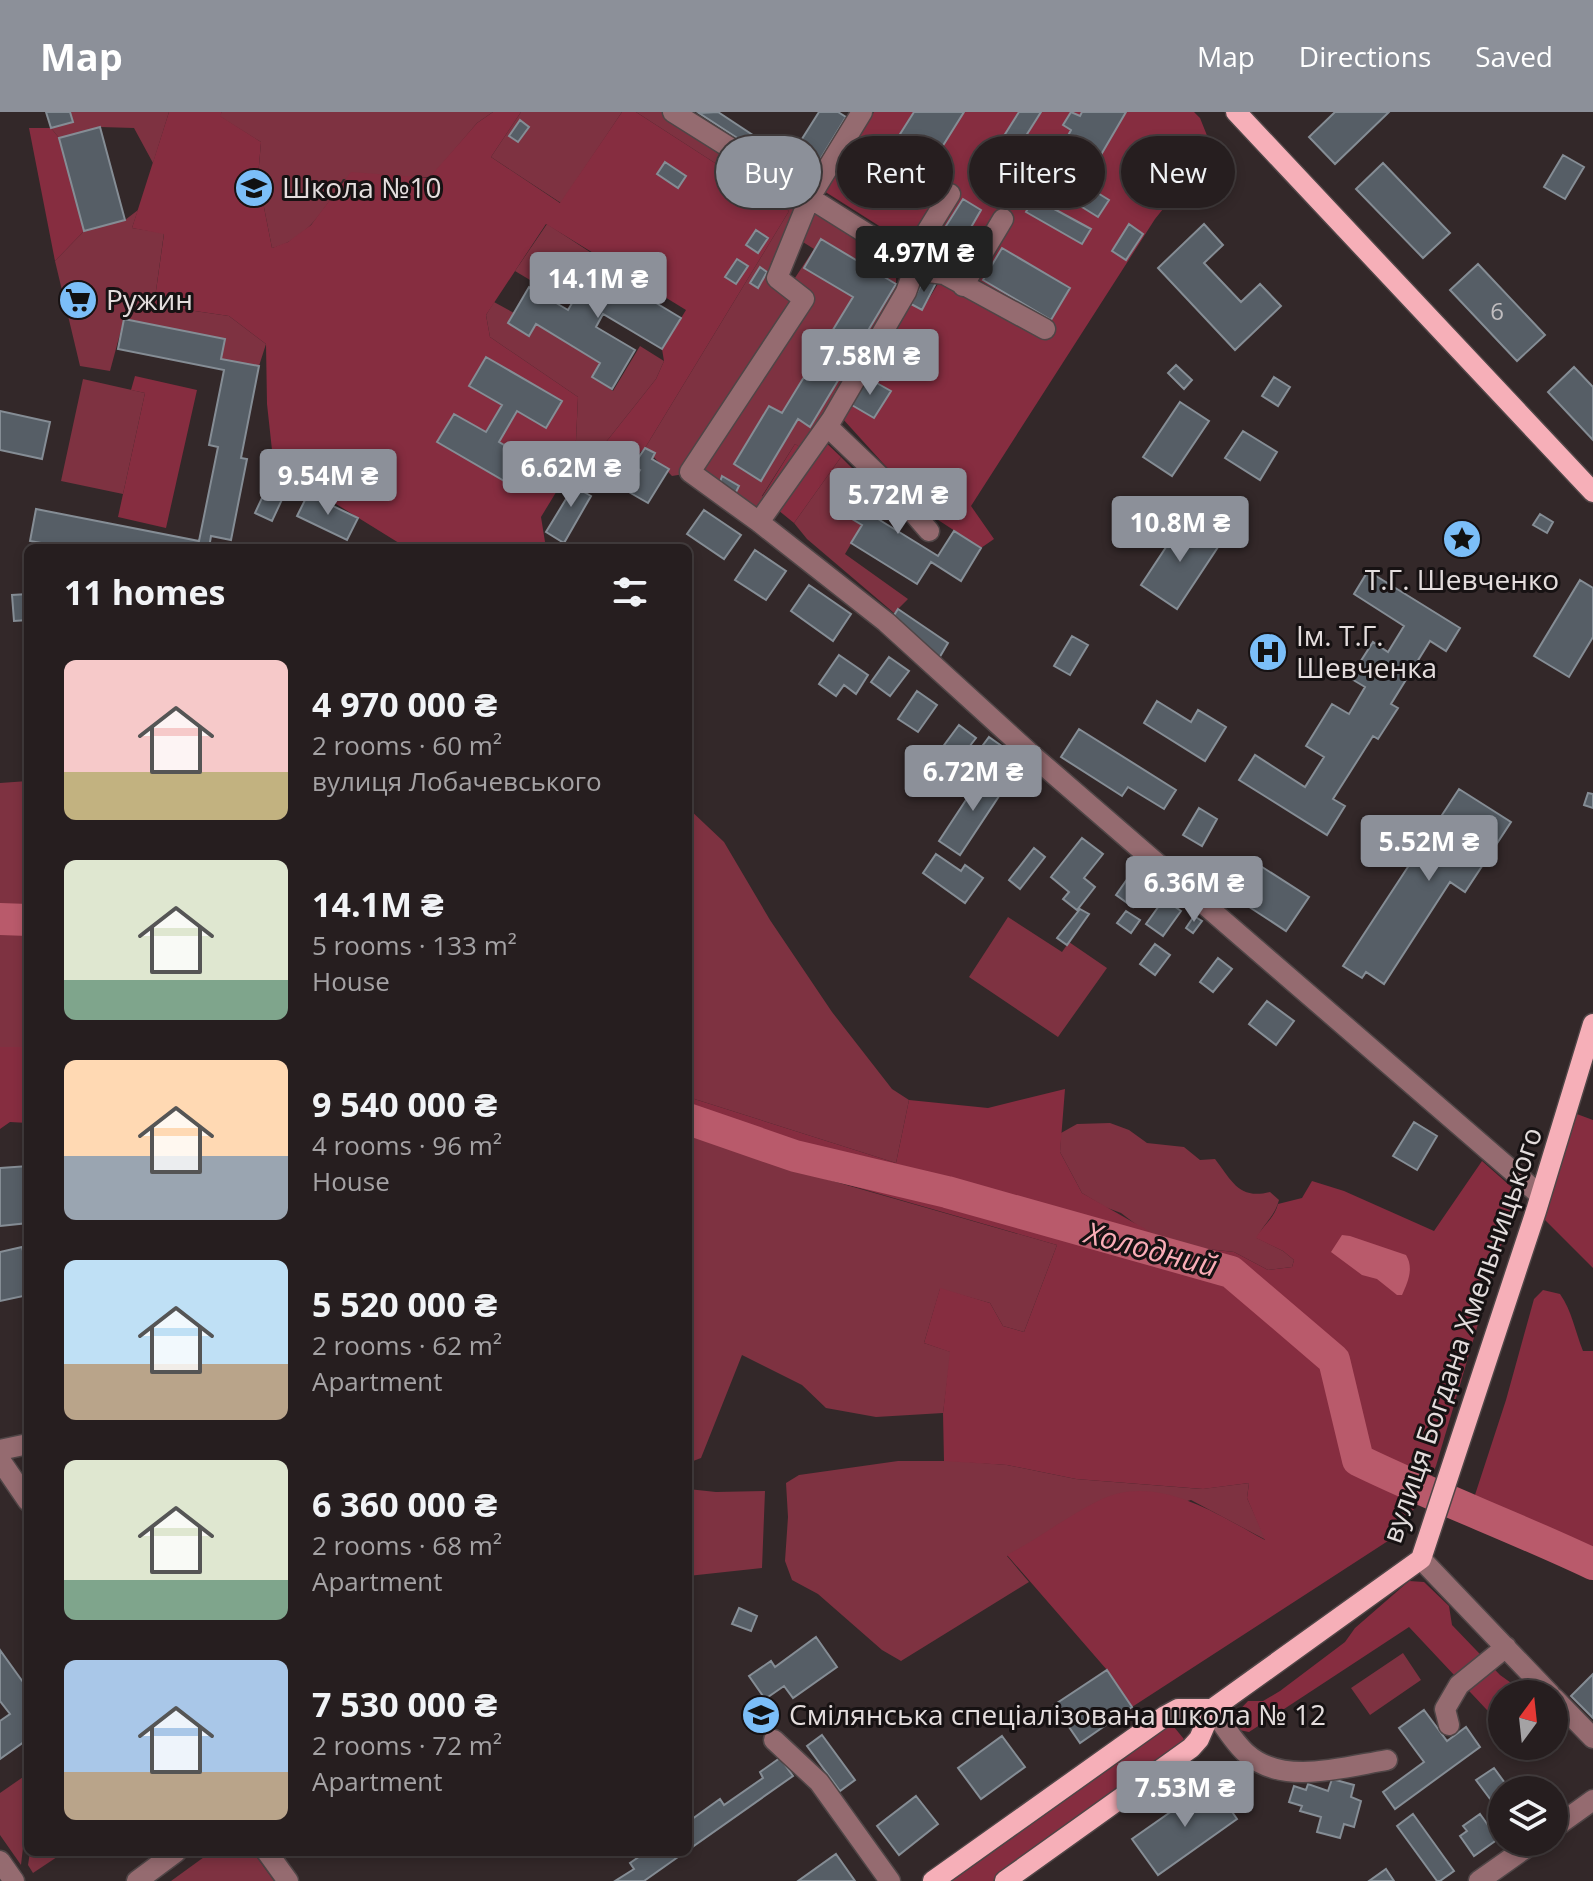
<!DOCTYPE html>
<html lang="en">
<head>
<meta charset="utf-8">
<style>
	body { margin:0; font-family:"Open Sans",sans-serif; background:#2e2728; color:#f1f3f6; height:100vh; display:flex; flex-direction:column; font-size:30px; white-space:nowrap }
	* { box-sizing:border-box; margin:0 }
	p { font-size:26px; color:#a4a2a4 }
	.icon { flex:none; width:44px; height:44px; fill:none; stroke:currentColor; stroke-width:2; stroke-linecap:round; stroke-linejoin:round }
	.map { position:relative; flex:1; overflow:hidden }
	.details { position:absolute; left:24px; top:432px; width:668px; height:1312px; display:flex; flex-direction:column; background:#261e1f; border-radius:12px; box-shadow:0 4px 12px #0003,0 0 0 2px #423c3d }
	.details>* { flex:none }
	.guide { position:absolute; left:716px; top:24px; width:756px; height:72px; display:flex; gap:16px }
	.needle { width:52px; rotate:15deg }
	.controls { position:absolute; left:1488px; top:1568px; display:grid; gap:16px }
	.controls a { display:grid; place-items:center; width:80px; height:80px; border-radius:50%; background:#261e1f; box-shadow:0 4px 12px #0003,0 0 0 2px #423c3d; font-size:40px }
	.price { position:absolute; translate:-50% -68px; padding:0 18px; border-radius:8px; background:#8c9099; color:#fff; font-size:26px; line-height:52px; filter:drop-shadow(0 2px 4px #0008) }
	.price::after { content:''; position:absolute; left:50%; top:48px; width:24px; height:18px; margin-left:-12px; background:inherit; clip-path:polygon(0 0,100% 0,50% 100%) }
	.price.current { background:#222; color:#fff }
	ul { padding:0; list-style:none }
	li { display:flex; align-items:center; gap:24px; height:200px; padding:0 40px }
	li span { display:grid; place-items:center; flex:none; width:224px; height:160px; border-radius:12px; color:#555 }
	li>.icon { margin-inline-start:auto }
	span .icon { width:96px; height:96px; fill:#fffc; stroke-width:1 }
	li b { font-size:34px }
	h2 { display:flex; justify-content:space-between; align-items:center; height:96px; padding:0 40px; font-size:34px }
	.tag { padding:0 28px; border-radius:36px; background:#261e1f; box-shadow:0 4px 12px #0003,0 0 0 2px #423c3d; font-size:28px; line-height:72px }
	.tag.current { background:#8c9099; color:#fff }
	header { display:flex; align-items:center; gap:48px; box-sizing:border-box; height:112px; padding:0 40px; background:#8c9099; color:#fff }
	header strong { font-size:38px }
	nav { display:flex; gap:44px; margin-inline-start:auto; font-size:28px }
	.map>svg:first-child { display:block }
	.green { fill:#7e3241; fill-rule:evenodd }
	.forest { fill:#862d40 }
	.water { fill:#b95a6b }
	.lines { fill:none; stroke-linecap:round; stroke-linejoin:round }
	.river { stroke:#b95a6b; stroke-width:32 }
	.building { fill:#565e66; stroke:#858d95; stroke-width:2 }
	.minor-casing { stroke:#4f4546; stroke-width:23 }
	.major-casing { stroke:#4f4546; stroke-width:23 }
	.minor { stroke:#956b70; stroke-width:20 }
	.major { stroke:#f6afb8; stroke-width:20 }
	.labels { text-anchor:middle; stroke-width:6; stroke-linejoin:round; paint-order:stroke }
	.number-label { font-size:24px; fill:#c0bdbf }
	.poi-label { font-size:28px; fill:#e4dddd; stroke:#171213; text-anchor:start }
	.street-label { font-size:28px; fill:#e4dddd; stroke:#171213 }
	.water-label { font-size:30px; font-style:italic; fill:#faadb7; stroke:#171213 }
</style>
</head>
<body>
<header>
<strong>Map</strong>
<nav><a>Map</a><a>Directions</a><a>Saved</a></nav>
</header>
<div class="map">
<svg width="1593" height="1769" viewBox="0 0 1593 1769">
	<rect width="100%" height="100%" fill="#332829"/>
	<path class="green" d="M70,0H169L153,51L134,16L100,15L59,26L51,16L73,10Z
		M222,0H493L477,11L431,65L343,67C326,95 307,128 272,136L258,65L261,30L219,4Z
		M521,0H622L561,91L491,45Z
		M636,0H673L810,85L896,154V172L906,180L808,341L795,332L762,384L772,392L759,410L690,361L672,364L645,336L789,99ZM787,120L814,137L789,175L769,166L771,151Z
		M138,98L132,116L164,121L154,193L229,204L266,232L259,254L221,247L224,227L124,207L110,259L80,254L55,149L84,119L125,108Z
		M547,112L590,140L560,186L515,159Z
		M494,190L514,201L508,211L529,223L536,212L600,251L592,265L613,279L640,234L664,249L656,267L583,359L575,349L578,285L490,225L486,203Z
		M83,267L145,281L123,382L61,369Z
		M841,345L855,359L833,395L862,413L845,442L908,487L894,501L807,427L794,411Z
		M28,669V935H0V671Z
		M688,696L724,730L770,808L832,900L892,977L909,988L896,1051L688,985Z
		M1008,805L1062,840L1069,830L1107,856L1058,925L969,865Z
		M688,1007L820,1050L815,1064L1057,1133L1024,1220L1003,1214L990,1191L940,1177L924,1231L951,1240L943,1301L876,1305L826,1296L802,1273L742,1243L701,1346L688,1351Z
		M1110,1011L1129,1018L1147,1031L1184,1035L1200,1048L1215,1047C1232,1069 1239,1088 1270,1080L1279,1088C1275,1104 1264,1111 1257,1126L1283,1139L1294,1148L1292,1155L1268,1158L1234,1140L1173,1133L1142,1117L1121,1101L1105,1095L1082,1081L1060,1040L1061,1021L1077,1012Z
		M898,1349H956L1007,1353L1076,1367L1202,1377L1249,1371L1247,1386L1266,1428L1191,1388L1025,1434L1007,1444L1029,1470L901,1549L882,1538L818,1482L792,1468L785,1449L788,1405L786,1371L799,1363Z
		M688,1377L716,1380L765,1379L762,1456L688,1464Z
		M1403,1541L1421,1568L1370,1603L1351,1576Z
		M26,1663L28,1691L21,1753L0,1723V1681Z
		M30,1740H63V1741L33,1761L28,1753Z
		M211,1740H253L274,1769H171Z"/>
	<path class="forest" d="M169,0H222L220,4L261,30L258,65L272,136L288,130L311,113L351,60L429,66L477,11L493,0H521L491,45L560,91L622,0H636L789,99L645,336L609,369L593,365L583,359L656,267L664,249L662,237L686,198L546,112L486,203L490,225L578,285L575,349L541,405L546,436H407L307,374L272,338L267,292L266,232L229,204L154,193L164,122L132,116Z
		M874,0H1194L1200,6L1212,36L1155,107L971,394L994,427L981,436L929,402L842,306L911,192L922,198L947,157L824,79Z
		M29,16H51L59,26L84,119L55,149Z
		M135,264L197,278L166,416L118,405L145,281L131,278Z
		M820,325L841,345L794,411L762,385L795,332L808,340Z
		M0,935H28V1011L10,1010L0,1017Z
		M1065,977L1060,1040L1082,1081L1173,1133L1234,1140L1268,1158L1292,1155L1294,1148L1283,1139L1256,1126C1263,1113 1274,1107 1278,1092L1302,1086L1312,1069L1344,1079L1434,1119L1482,1049L1517,1080L1436,1354L1418,1392L1391,1427L1132,1595L1107,1558L1007,1443C1038,1427 1066,1405 1098,1389C1155,1360 1215,1401 1265,1428L1247,1386L1249,1371L1203,1377L1076,1367L1007,1353L944,1349L943,1301L950,1240L924,1231L940,1176L990,1191L1003,1214L1024,1220L1057,1133L814,1063L819,1050L688,1007V985L896,1051L909,988L988,996Z
		M1566,998L1593,1008V1156L1536,1099Z
		M1543,1178L1560,1182C1572,1199 1575,1219 1583,1239H1593V1452L1482,1403L1473,1389L1506,1288L1534,1187Z
		M1409,1469L1424,1470L1449,1494L1452,1513L1500,1563L1521,1578V1582H1502V1614L1409,1515L1249,1620L1239,1618L1231,1607L1248,1589H1263L1280,1579L1345,1530L1355,1516Z
		M1165,1604L1188,1632L993,1769H933Z"/>
	<path class="water" d="M1342,1123L1350,1124L1406,1143C1414,1156 1408,1170 1402,1183H1397L1377,1167L1362,1163L1331,1140Z"/>
	<g class="lines">
		<path class="river" d="M0,807L28,808
			M688,1007L795,1044L947,1080L1231,1160L1334,1248L1358,1348C1436,1386 1515,1415 1593,1452"/>
	</g>
	<path class="building" d="M46,0H70L73,10L51,16Z
		M718,0L777,39L771,48L699,1Z
		M819,0H838L846,5L818,51L795,38Z
		M914,0H964L912,83L876,60Z
		M1019,0H1041L1005,57L988,49Z
		M1071,0L1080,4L1082,0H1126L1095,53L1063,33L1071,18L1063,13Z
		M1335,0H1389L1335,52L1309,25Z
		M520,8L529,15L518,30L509,24Z
		M100,15L125,108L84,119L59,26Z
		M799,42L808,57L802,60L793,46Z
		M1563,43L1584,55L1565,87L1544,75Z
		M793,46L798,62L791,64L787,48Z
		M665,50L686,64L678,76L657,62Z
		M1383,51L1450,121L1423,146L1356,77Z
		M1051,52L1109,88L1098,105L1040,69Z
		M1034,86L1091,117L1082,132L1026,100Z
		M963,87L981,98L947,157L927,144Z
		M1129,112L1143,122L1126,148L1112,139Z
		M1204,112L1223,133L1204,151L1241,190L1260,172L1281,194L1235,238L1158,156Z
		M756,118L768,126L758,141L746,133Z
		M821,127L896,172L810,315L798,307L761,369L734,352L769,294L782,301L853,185L804,156Z
		M1002,136L1070,176L1051,208L983,168Z
		M737,147L748,154L736,172L725,165Z
		M588,150L681,206L662,237L603,202L596,215L635,238L612,277L592,265L600,251L536,212L529,224L508,211L529,175L568,198L575,186L569,182Z
		M1478,152L1545,223L1517,249L1450,178Z
		M760,155L767,160L758,176L750,171Z
		M925,165L936,171L922,198L911,192Z
		M83,175L88,198L74,201L68,178Z
		M124,207L225,227L221,247L259,254L241,346L247,347L231,428L211,424L209,436H69L30,429L36,397L199,429L218,335L209,333L224,258L118,237Z
		M486,245L562,289L546,316L517,299L499,330L526,346L511,373L437,330L454,302L486,320L502,293L469,274Z
		M1176,253L1192,268L1184,277L1168,261Z
		M1574,255L1593,275V328L1548,280Z
		M866,265L891,279L874,306L850,292Z
		M1274,265L1290,275L1278,294L1262,284Z
		M1180,290L1209,309L1172,364L1143,345Z
		M0,299L50,310L42,347L0,338Z
		M1243,319L1277,340L1260,368L1225,346Z
		M645,336L655,341L652,347L669,357L648,391L627,379L640,358L633,354Z
		M583,359L593,365L584,380L591,384L564,431L546,420Z
		M855,359L886,377L870,402L938,444L954,419L981,436L961,469L931,450L917,472L851,431L862,413L832,395Z
		M722,364L739,374L735,382L719,373Z
		M268,373L285,381L272,409L255,401Z
		M308,382L358,406L347,428L297,404Z
		M704,398L741,423L724,447L687,422Z
		M1540,402L1553,410L1547,421L1533,413Z
		M1184,408L1220,432L1177,497L1141,473Z
		M755,438L786,459L766,488L735,468Z
		M1368,459L1460,516L1446,539L1430,529L1391,592L1398,596L1378,627L1373,624L1333,687L1345,694L1327,723L1239,668L1255,643L1305,675L1324,645L1306,634L1332,592L1349,602L1365,575L1350,566L1373,530L1388,540L1404,514L1354,482Z
		M1580,468L1593,476V525L1569,565L1534,544Z
		M809,473L851,502L833,529L791,499Z
		M28,482V508L14,509L12,483Z
		M898,497L948,531L938,548L889,511Z
		M1072,524L1088,533L1070,563L1054,554Z
		M839,543L868,563L856,582L844,573L836,584L819,572Z
		M889,545L909,559L890,584L871,570Z
		M917,579L937,593L918,620L898,607Z
		M1157,589L1191,610L1198,598L1226,615L1205,649L1144,611Z
		M959,613L976,626L956,652L939,640Z
		M1079,617L1176,678L1164,697L1128,675L1122,684L1061,645Z
		M989,625L1020,647L1003,671L972,648Z
		M985,659L1007,672L960,743L939,729Z
		M1459,677L1511,710L1465,780L1450,770L1384,872L1366,860L1362,866L1343,854Z
		M1588,681L1593,682V696L1584,693Z
		M1199,696L1217,707L1202,734L1183,723Z
		M1082,726L1103,742L1084,766L1095,775L1077,798L1063,787L1069,780L1051,765Z
		M1034,736L1045,745L1020,777L1009,768Z
		M936,742L961,759L965,753L983,766L965,791L923,761Z
		M1259,753L1309,785L1286,819L1237,787Z
		M1133,759L1150,771L1133,795L1116,783Z
		M1164,787L1181,799L1163,824L1146,812Z
		M1080,797L1089,802L1067,833L1057,826Z
		M1126,799L1140,808L1131,821L1117,811Z
		M1194,804L1202,809L1193,821L1186,816Z
		M1155,832L1170,843L1155,863L1140,852Z
		M1218,846L1232,857L1213,880L1200,870Z
		M1267,889L1294,909L1276,933L1249,912Z
		M1414,1010L1437,1024L1417,1058L1393,1044Z
		M28,1054V1111L0,1114V1056Z
		M22,1135L28,1159V1183L0,1189V1140Z
		M739,1496L757,1504L751,1519L732,1512Z
		M816,1525L837,1555L793,1586L784,1574L765,1587L749,1564L771,1549L775,1555Z
		M0,1538L28,1577V1636L24,1630L0,1647V1609L10,1602L0,1589Z
		M1107,1558L1132,1595L1080,1631L1054,1593Z
		M1593,1562V1606L1571,1584Z
		M1424,1598L1447,1629L1466,1615L1480,1635L1395,1697L1383,1680L1424,1650L1399,1616Z
		M822,1623L855,1668L840,1679L807,1634Z
		M1002,1624L1025,1655L981,1687L958,1656Z
		M780,1646L793,1664L688,1738V1710L720,1687L724,1693L763,1666L760,1660Z
		M1494,1656L1510,1678H1502V1697L1499,1699L1476,1668Z
		M1332,1667L1354,1673L1351,1685L1361,1689L1354,1715L1344,1712L1340,1726L1317,1720L1321,1705L1300,1699L1302,1694L1289,1690L1294,1674L1306,1678L1308,1672L1328,1679Z
		M1212,1671L1237,1707L1158,1763L1132,1727Z
		M916,1684L938,1712L899,1743L877,1714Z
		M1413,1702L1454,1759L1440,1769H1437L1397,1714Z
		M1480,1702L1498,1727L1474,1744L1460,1724L1467,1719L1463,1714Z
		M646,1740H685L644,1769H615L634,1757L630,1751Z
		M836,1742L855,1769H798Z
		M1386,1757L1394,1769H1369Z"/>
	<g class="lines">
		<defs>
			<path id="minor" d="M673,0L880,130L914,158L906,180L832,307L759,410
				M862,0L810,85L777,166L804,187L690,360L759,410L886,510L1033,644L1540,1083
				M907,152L950,82
				M914,158L944,162L1045,217
				M963,174L1003,107
				M827,314L890,374L929,419
				M0,1338L28,1332
				M0,1348L28,1389
				M1421,1447L1550,1582
				M1554,1586L1593,1626
				M1212,1597C1223,1611 1233,1630 1247,1642C1283,1674 1344,1655 1387,1648
				M1449,1613L1445,1597L1459,1573L1506,1535
				M774,1628L819,1670L890,1769
				M1554,1716L1593,1688
				M267,1740L288,1769
				M0,1749L14,1769
				M137,1769L176,1740
				M1479,1769L1534,1730"/>
			<path id="major" d="M1236,0L1593,380
				M933,1769L1165,1604L1178,1597H1212
				M1005,1769L1191,1636L1199,1627L1212,1597L1421,1447L1536,1099L1593,912"/>
		</defs>
		<use href="#minor" class="minor-casing"/>
		<use href="#major" class="major-casing"/>
		<use href="#minor" class="minor"/>
		<use href="#major" class="major"/>
	</g>
	<defs>
		<symbol id="school-disc" viewBox="-11 -11 22 22"><circle r="9.5" fill="#7bbef8" stroke="#171213"/><path d="M0-5L7-2L0 1L-7-2ZM-4 1L0 2.5L4 1V4Q0 6-4 4Z" fill="#111"/></symbol>
		<symbol id="supermarket-disc" viewBox="-11 -11 22 22"><circle r="9.5" fill="#7bbef8" stroke="#171213"/><path d="M-6-5.5h2.5l.6 2H6L4.5 2H-2.5L-4.4-4H-6ZM-1.5 3.2a1.3 1.3 0 1 0 .1 0ZM3 3.2a1.3 1.3 0 1 0 .1 0Z" fill="#111"/></symbol>
		<symbol id="sight-disc" viewBox="-11 -11 22 22"><circle r="9.5" fill="#7bbef8" stroke="#171213"/><path d="M0-6L1.8-2.2L6-1.7L2.9 1.2L3.7 5.4L0 3.3L-3.7 5.4L-2.9 1.2L-6-1.7L-1.8-2.2Z" fill="#111"/></symbol>
		<symbol id="hospital-disc" viewBox="-11 -11 22 22"><circle r="9.5" fill="#7bbef8" stroke="#171213"/><path d="M-5-5h3v3.5h4V-5h3V5h-3V1.5h-4V5h-3Z" fill="#111"/></symbol>
	</defs>
	<g fill-rule="evenodd">
		<use href="#school-disc" x="232" y="54" width="44" height="44"/>
		<use href="#supermarket-disc" x="56" y="166" width="44" height="44"/>
		<use href="#sight-disc" x="1440" y="405" width="44" height="44"/>
		<use href="#hospital-disc" x="1246" y="518" width="44" height="44"/>
		<use href="#school-disc" x="739" y="1581" width="44" height="44"/>
	</g>
	<g class="labels">
		<g class="number-label">
			<text x="1497" y="208">6</text>
		</g>
		<g class="poi-label">
			<text x="282" y="86">Школа №10</text>
			<text x="106" y="198">Ружин</text>
			<text x="1462" y="478" text-anchor="middle">Т.Г. Шевченко</text>
			<text x="1296" y="534">Ім. Т.Г.<tspan x="1296" dy="32">Шевченка</tspan></text>
			<text x="789" y="1613">Смілянська спеціалізована школа № 12</text>
		</g>
		<g class="street-label">
			<text transform="translate(1462 1223) rotate(-71)" y="10">вулиця Богдана Хмельницького</text>
		</g>
		<g class="water-label">
			<text transform="translate(1151 1138) rotate(15)" y="10">Холодний</text>
		</g>
	</g>
</svg>
<div class="controls">
<a><svg class="needle" viewBox="-14 -14 28 28"><path d="M0-13l5 13h-10z" fill="#e53935"/><path d="M0 13l5-13h-10z" fill="#a4a2a4"/></svg></a>
<a><svg class="icon" aria-label="layers" viewBox="0 0 24 24"><path d="M12 4l9 5-9 5-9-5zM3 14l9 5 9-5"/></svg></a>
</div>
<b class="price current" style="left:924px;top:182px">4.97M ₴</b>
<b class="price" style="left:598px;top:208px">14.1M ₴</b>
<b class="price" style="left:870px;top:285px">7.58M ₴</b>
<b class="price" style="left:571px;top:397px">6.62M ₴</b>
<b class="price" style="left:328px;top:405px">9.54M ₴</b>
<b class="price" style="left:898px;top:424px">5.72M ₴</b>
<b class="price" style="left:1180px;top:452px">10.8M ₴</b>
<b class="price" style="left:973px;top:701px">6.72M ₴</b>
<b class="price" style="left:1429px;top:771px">5.52M ₴</b>
<b class="price" style="left:1194px;top:812px">6.36M ₴</b>
<b class="price" style="left:1185px;top:1717px">7.53M ₴</b>
<div class="guide">
<a class="tag current">Buy</a>
<a class="tag">Rent</a>
<a class="tag">Filters</a>
<a class="tag">New</a>
</div>
<section class="details">
<h2>11 homes<svg class="icon" aria-label="filters" viewBox="0 0 24 24"><path d="M4 7h16M4 17h16"/><circle cx="9" cy="7" r="2"/><circle cx="15" cy="17" r="2"/></svg></h2>
<ul>
<li><span style="background:linear-gradient(#f6c9c9 70%,#c2b280 0)"><svg class="icon" aria-label="home" viewBox="0 0 24 24"><path d="M3 11l9-7 9 7M6 9v11h12V9"/></svg></span><div><b>4 970 000 ₴</b><p>2 rooms · 60 m²</p><p>вулиця Лобачевського</p></div></li>
<li><span style="background:linear-gradient(#dfe7d0 75%,#7fa58c 0)"><svg class="icon" aria-label="home" viewBox="0 0 24 24"><path d="M3 11l9-7 9 7M6 9v11h12V9"/></svg></span><div><b>14.1M ₴</b><p>5 rooms · 133 m²</p><p>House</p></div></li>
<li><span style="background:linear-gradient(#ffd9b3 60%,#9aa5b1 0)"><svg class="icon" aria-label="home" viewBox="0 0 24 24"><path d="M3 11l9-7 9 7M6 9v11h12V9"/></svg></span><div><b>9 540 000 ₴</b><p>4 rooms · 96 m²</p><p>House</p></div></li>
<li><span style="background:linear-gradient(#bfe0f5 65%,#b9a48a 0)"><svg class="icon" aria-label="home" viewBox="0 0 24 24"><path d="M3 11l9-7 9 7M6 9v11h12V9"/></svg></span><div><b>5 520 000 ₴</b><p>2 rooms · 62 m²</p><p>Apartment</p></div></li>
<li><span style="background:linear-gradient(#dfe7d0 75%,#7fa58c 0)"><svg class="icon" aria-label="home" viewBox="0 0 24 24"><path d="M3 11l9-7 9 7M6 9v11h12V9"/></svg></span><div><b>6 360 000 ₴</b><p>2 rooms · 68 m²</p><p>Apartment</p></div></li>
<li><span style="background:linear-gradient(#a9c7e8 70%,#b9a48a 0)"><svg class="icon" aria-label="home" viewBox="0 0 24 24"><path d="M3 11l9-7 9 7M6 9v11h12V9"/></svg></span><div><b>7 530 000 ₴</b><p>2 rooms · 72 m²</p><p>Apartment</p></div></li>
</ul>
</section>
</div>
</body>
</html>
